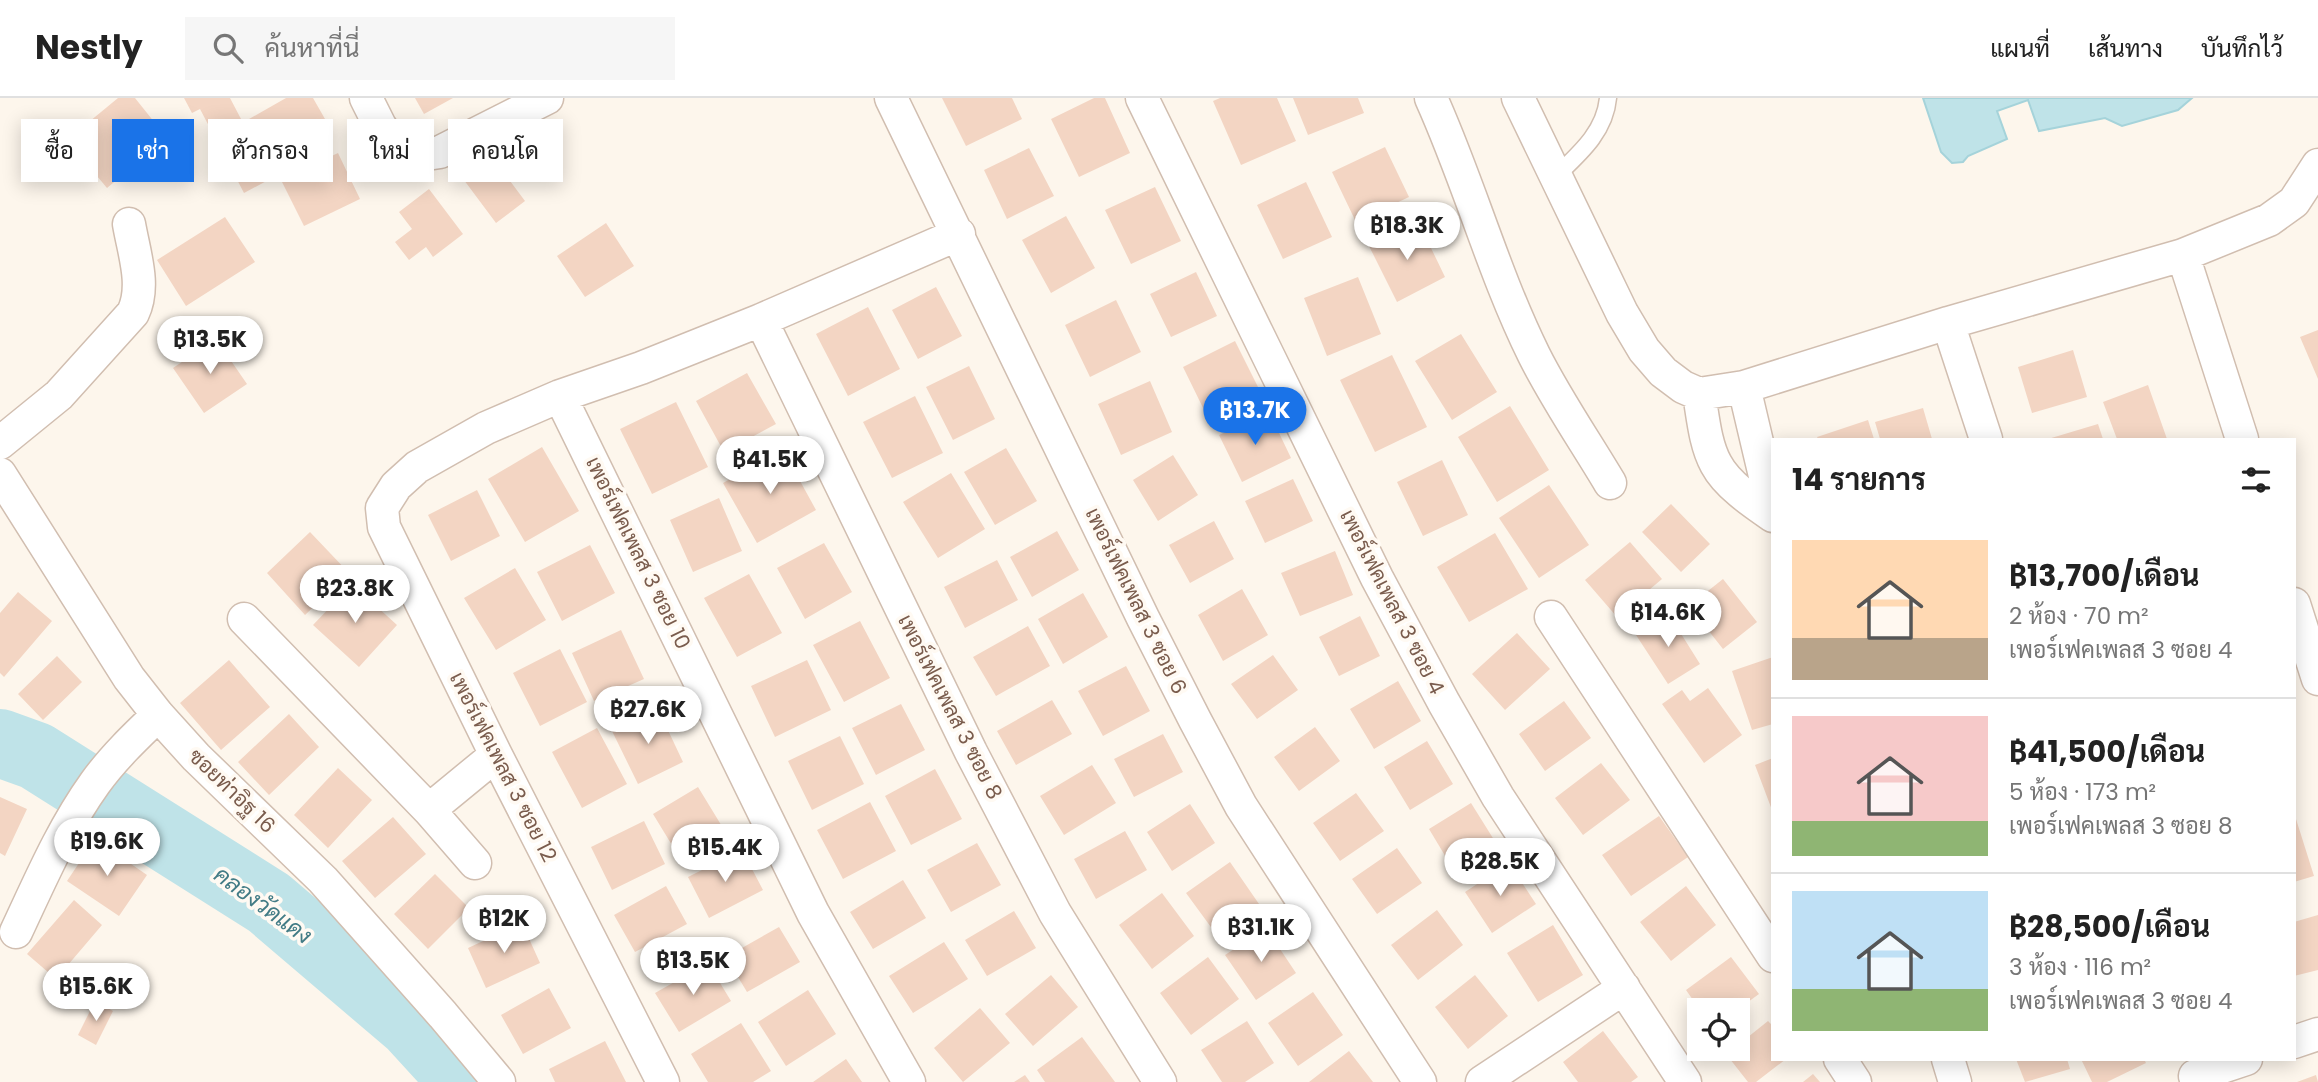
<!DOCTYPE html>
<html lang="th">
<head>
<meta charset="utf-8">
<style>
	body { margin:0; font-family:Poppins,Sarabun,sans-serif; background:#f6f6f6; color:#222; height:100vh; display:flex; flex-direction:column; font-size:26px; white-space:nowrap }
	* { box-sizing:border-box; margin:0 }
	p { font-size:23px; color:#767676 }
	.icon { flex:none; width:38px; height:38px; fill:none; stroke:currentColor; stroke-width:2; stroke-linecap:round; stroke-linejoin:round }
	.map { position:relative; flex:1; overflow:hidden }
	.sheet { position:absolute; left:1771px; top:340px; width:525px; height:623px; display:flex; flex-direction:column; background:#fff; border-radius:0px; box-shadow:0 4px 18px #0003 }
	.sheet>* { flex:none }
	.hud { position:absolute; left:21px; top:21px; width:665px; height:63px; display:flex; gap:14px }
	.controls { position:absolute; left:1687px; top:900px; display:grid; gap:14px }
	.controls a { display:grid; place-items:center; width:63px; height:63px; border-radius:0px; background:#fff; box-shadow:0 4px 18px #0003; font-size:35px }
	.price { position:absolute; translate:-50% -60px; padding:0 16px; border-radius:24px; background:#fff; color:#222; font-size:23px; line-height:46px; filter:drop-shadow(0 2px 4px #0008) }
	.price::after { content:''; position:absolute; left:50%; top:42px; width:21px; height:16px; margin-left:-10px; background:inherit; clip-path:polygon(0 0,100% 0,50% 100%) }
	.price.on { background:#1a73e8; color:#fff }
	ul { padding:0; list-style:none }
	li { display:flex; align-items:center; gap:21px; height:175px; padding:0 21px }
	li+li { border-top:2px solid #e0e0e0 }
	li span { display:grid; place-items:center; flex:none; width:196px; height:140px; border-radius:0px; color:#555 }
	li>.icon { margin-inline-start:auto }
	span .icon { width:84px; height:84px; fill:#fffc; stroke-width:1 }
	li b { font-size:30px }
	h2 { display:flex; justify-content:space-between; align-items:center; height:84px; padding:0 21px; font-size:30px }
	.tag { padding:0 24px; border-radius:0px; background:#fff; box-shadow:0 4px 18px #0003; font-size:24px; line-height:63px }
	.tag.on { background:#1a73e8; color:#fff }
	header { display:flex; align-items:center; gap:42px; box-sizing:border-box; height:98px; padding:0 35px; background:#fff; border-bottom:2px solid #e0e0e0 }
	header strong { font-size:33px }
	nav { display:flex; gap:38px; margin-inline-start:auto; font-size:24px }
	.search { width:490px; height:63px; background:#f6f6f6; display:flex; align-items:center; gap:18px; box-sizing:border-box; padding:0 24px; border-radius:0px; color:#767676; font-size:26px }
	.map>svg:first-child { display:block }
	.water { fill:#bfe3e8; stroke:#a5d3da; stroke-width:2 }
	.lines { fill:none; stroke-linecap:round; stroke-linejoin:round }
	.river { stroke:#bfe3e8; stroke-width:68 }
	.building { fill:#f3d5c3 }
	.lane-casing { stroke:#d1beb0; stroke-width:19 }
	.street-casing { stroke:#d1beb0; stroke-width:35 }
	.lane { stroke:#fff; stroke-width:16 }
	.street { stroke:#fff; stroke-width:32 }
	.labels { text-anchor:middle; stroke-width:7; stroke-linejoin:round; paint-order:stroke }
	.street-label { font-size:21px; fill:#7a5c4d; stroke:#fffaf3 }
	.water-label { font-size:23px; font-style:italic; fill:#437c86; stroke:#fffaf3 }
</style>
</head>
<body>
<header>
<strong>Nestly</strong>
<div class="search"><svg class="icon" aria-label="search" viewBox="0 0 24 24"><circle cx="10" cy="10" r="6"/><path d="M15 15l6 6"/></svg>ค้นหาที่นี่</div>
<nav><a>แผนที่</a><a>เส้นทาง</a><a>บันทึกไว้</a></nav>
</header>
<div class="map">
<svg width="2318" height="984" viewBox="0 0 2318 984">
	<rect width="100%" height="100%" fill="#fdf6ec"/>
	<path class="water" d="M1923,0H2192L2178,12L2122,28L2105,20L2039,33L2028,2L1997,13L2007,41L1968,58L1963,64L1952,65L1941,54Z"/>
	<g class="lines">
		<path class="river" d="M0,645L36,658L269,805L412,927L464,984"/>
	</g>
	<path class="building" d="M118,0H135L167,40L107,90L67,42Z
		M184,0H230L272,80L244,95L200,11L192,15Z
		M286,0H313L329,28L271,60L249,21Z
		M415,0H453L424,16Z
		M942,0H1012L1022,21L966,48Z
		M1094,0H1105L1130,55L1079,79L1051,21Z
		M1220,0H1277L1296,43L1241,67L1213,3Z
		M1293,0H1358L1364,15L1308,37Z
		M1385,49L1409,99L1356,124L1332,74Z
		M1029,50L1054,98L1007,121L984,72Z
		M487,52L525,103L496,125L458,74Z
		M338,55L360,101L304,128L281,82Z
		M1306,84L1332,139L1283,161L1257,107Z
		M1155,89L1181,143L1131,166L1105,112Z
		M429,91L463,136L433,159L426,149L409,162L395,144L412,131L399,114Z
		M1066,118L1095,170L1051,195L1022,142Z
		M225,119L255,164L186,208L157,162Z
		M606,125L634,168L585,199L557,158Z
		M1419,125L1445,179L1397,204L1369,148Z
		M1196,174L1217,218L1171,239L1150,196Z
		M1358,179L1381,236L1327,258L1304,200Z
		M936,189L962,238L918,261L892,212Z
		M1116,202L1141,254L1090,279L1065,227Z
		M868,209L900,271L848,298L816,236Z
		M2318,232V281L2300,239Z
		M1461,236L1497,294L1452,322L1415,263Z
		M216,241L247,286L204,315L173,270Z
		M1235,243L1259,291L1206,316L1183,269Z
		M2073,252L2087,299L2032,315L2018,269Z
		M1392,257L1427,329L1375,354L1340,282Z
		M969,268L995,321L953,342L926,289Z
		M747,275L776,326L724,354L696,303Z
		M1150,283L1172,334L1121,357L1098,306Z
		M2148,287L2167,341H2117L2103,304Z
		M915,298L943,355L892,380L863,324Z
		M676,304L708,369L652,396L620,331Z
		M1510,308L1549,372L1497,404L1458,339Z
		M1923,310L1932,341H1880L1875,324Z
		M1269,314L1291,360L1242,384L1219,337Z
		M1868,322L1874,341H1818L1817,339Z
		M2098,326L2103,341H2048Z
		M542,349L579,413L525,444L488,381Z
		M1006,350L1037,403L995,427L964,374Z
		M783,352L816,412L757,445L723,385Z
		M1173,357L1198,397L1158,423L1133,382Z
		M1442,362L1468,417L1423,438L1397,384Z
		M951,375L985,431L938,460L903,404Z
		M1293,381L1313,423L1265,445L1245,403Z
		M1549,387L1589,447L1539,480L1499,420Z
		M477,392L500,438L451,463L428,417Z
		M719,400L742,453L693,474L670,422Z
		M1671,406L1710,446L1681,474L1642,434Z
		M1214,423L1234,461L1190,485L1169,447Z
		M1057,433L1079,472L1032,499L1010,459Z
		M310,434L349,475L305,517L267,475Z
		M1495,435L1528,491L1469,524L1437,469Z
		M1630,444L1662,481L1617,519L1585,482Z
		M824,445L852,494L805,521L777,470Z
		M590,447L615,495L562,523L537,474Z
		M1335,453L1353,497L1300,518L1281,475Z
		M997,462L1018,502L965,530L944,489Z
		M515,470L546,522L496,552L464,500Z
		M749,476L782,535L737,559L704,500Z
		M1723,481L1757,524L1723,551L1689,508Z
		M352,486L397,527L359,569L313,527Z
		M1242,491L1268,537L1223,563L1198,517Z
		M18,494L52,523L4,579L0,575V515Z
		M1083,495L1108,539L1063,566L1038,521Z
		M1668,515L1700,566L1668,586L1636,537Z
		M1360,518L1380,558L1339,578L1319,539Z
		M860,523L890,580L844,604L813,547Z
		M1028,528L1050,568L996,598L973,559Z
		M621,532L644,581L594,603L572,555Z
		M1517,535L1550,571L1505,612L1472,576Z
		M560,551L587,604L540,628L513,575Z
		M1273,557L1298,592L1257,621L1231,586Z
		M57,558L82,584L43,622L18,596Z
		M1773,559V626L1752,632L1732,573Z
		M229,562L270,609L221,652L180,605Z
		M807,562L831,612L775,639L751,588Z
		M1126,568L1150,613L1103,638L1078,593Z
		M1398,583L1421,623L1374,651L1350,611Z
		M1708,590L1742,637L1704,665L1662,606L1682,592L1690,603Z
		M1052,602L1072,636L1016,667L997,633Z
		M1564,603L1591,640L1545,673L1519,636Z
		M901,606L925,652L876,677L852,630Z
		M658,611L683,664L638,686L612,633Z
		M289,616L319,649L269,697L238,664Z
		M1315,629L1340,663L1299,693L1274,659Z
		M597,630L627,686L582,710L552,654Z
		M1163,636L1183,674L1134,699L1114,661Z
		M840,638L864,686L812,712L788,663Z
		M1427,643L1453,686L1410,712L1384,669Z
		M1773,660V712H1772L1755,667Z
		M1601,665L1630,702L1583,737L1555,700Z
		M1092,667L1116,705L1064,737L1040,698Z
		M338,670L372,702L328,750L294,717Z
		M935,671L962,721L911,747L885,698Z
		M698,689L723,730L678,757L653,716Z
		M1356,695L1384,733L1340,763L1313,725Z
		M0,699L27,711L5,758L0,755Z
		M870,704L896,753L843,781L817,732Z
		M1471,705L1496,745L1453,771L1429,731Z
		M1190,706L1215,745L1172,773L1147,734Z
		M1659,718L1688,759L1631,798L1602,757Z
		M393,719L426,756L375,800L342,763Z
		M2296,721L2314,778L2294,784V722Z
		M644,723L665,766L612,792L591,749Z
		M1125,733L1147,772L1096,801L1074,761Z
		M95,741L147,777L119,818L67,783Z
		M977,745L1001,787L951,814L927,772Z
		M1397,750L1422,785L1377,816L1352,781Z
		M742,752L763,792L709,820L688,779Z
		M1230,764L1259,806L1216,836L1186,795Z
		M1509,765L1536,806L1492,835L1465,794Z
		M435,776L469,810L428,851L394,816Z
		M903,782L926,820L873,851L850,814Z
		M666,788L687,826L635,854L614,817Z
		M1686,788L1716,827L1671,863L1640,824Z
		M1162,795L1194,838L1152,871L1119,827Z
		M74,802L102,827L56,881L27,856Z
		M1437,812L1463,847L1418,882L1391,847Z
		M1014,813L1036,850L987,878L965,842Z
		M2318,817V872L2294,878V824Z
		M522,825L540,865L486,890L468,850Z
		M1553,827L1583,877L1538,904L1507,855Z
		M779,829L800,864L747,894L726,859Z
		M1266,830L1296,875L1256,902L1225,857Z
		M944,844L968,881L913,915L889,878Z
		M1208,859L1239,901L1191,937L1160,895Z
		M1731,859L1759,896L1737,912H1700L1686,892Z
		M708,865L731,903L679,934L655,895Z
		M1051,877L1078,909L1033,948L1005,916Z
		M1475,877L1508,918L1468,951L1435,909Z
		M549,890L571,930L523,956L501,917Z
		M808,892L836,936L786,968L758,924Z
		M1313,894L1343,937L1298,968L1268,925Z
		M95,903L113,913L96,947L78,937Z
		M980,910L1010,945L963,984L934,950Z
		M1247,923L1274,965L1245,984H1222L1201,952Z
		M1768,923L1773,928V961H1786L1756,984H1748L1726,956L1734,950H1738V947Z
		M741,925L771,973L753,984H708L691,956Z
		M1603,933L1638,979L1631,984H1578L1563,964Z
		M1082,939L1115,984H1045L1037,972Z
		M605,943L626,984H555L549,971Z
		M1349,953L1373,984H1309Z
		M846,961L862,984H813Z
		M2016,961H2067L2070,971L2025,984Z
		M2081,961H2144L2146,965L2107,984H2092Z
		M1813,976L1820,984H1803Z
		M1025,977L1030,984H1014Z
		M2316,977L2318,984H2297Z"/>
	<g class="lines">
		<defs>
			<path id="lane" d="M1556,78C1579,56 1605,34 1608,0"/>
			<path id="street" d="M366,0L380,28L395,49L420,57L440,54L547,0
				M891,0L1143,520L1195,622L1241,708L1420,984
				M1142,0L1377,480L1444,605L1498,699L1685,984
				M1431,0C1469,84 1493,174 1534,257C1556,301 1585,343 1610,385
				M1518,0L1622,215L1644,252L1663,274L1683,289L1699,296L1744,289L1948,225L2183,157L2269,122L2294,104L2318,67
				M2183,157L2242,341
				M761,222L971,654L1055,815L1160,984
				M1948,225L1986,341
				M1744,289L1773,412
				M1699,296C1703,319 1705,346 1716,366C1727,387 1754,405 1773,418
				M560,298L813,815L909,984
				M0,345L59,297L133,215C146,188 134,155 129,126
				M0,376L129,580L158,617L196,659L323,782L443,917L499,984
				M2294,506L2318,581
				M1551,519L1773,858
				M244,521L429,712L475,765
				M429,712L496,657
				M16,834C40,783 62,731 95,685C113,660 136,638 158,617
				M2294,944L2318,936
				M1840,961L1855,984
				M1948,961L1955,984
				M2195,978L2246,961
				M663,984L496,657L384,429L382,410L396,388L417,369L486,330L560,298L641,270L761,222L959,136
				M1482,984L1624,890"/>
		</defs>
		<use href="#lane" class="lane-casing"/>
		<use href="#street" class="street-casing"/>
		<use href="#lane" class="lane"/>
		<use href="#street" class="street"/>
	</g>
	<g class="labels">
		<g class="street-label">
			<text transform="translate(638 455) rotate(64)" y="7">เพอร์เฟคเพลส 3 ซอย 10</text>
			<text transform="translate(1136 503) rotate(64)" y="7">เพอร์เฟคเพลส 3 ซอย 6</text>
			<text transform="translate(1392 504) rotate(63)" y="7">เพอร์เฟคเพลส 3 ซอย 4</text>
			<text transform="translate(950 609) rotate(63)" y="7">เพอร์เฟคเพลส 3 ซอย 8</text>
			<text transform="translate(503 669) rotate(63)" y="7">เพอร์เฟคเพลส 3 ซอย 12</text>
			<text transform="translate(232 693) rotate(44)" y="7">ซอยท่าอิฐ 16</text>
		</g>
		<g class="water-label">
			<text transform="translate(263 807) rotate(36)" y="8">คลองวัดแดง</text>
		</g>
	</g>
</svg>
<div class="controls">
<a><svg class="icon" aria-label="locate" viewBox="0 0 24 24"><circle cx="12" cy="12" r="6"/><path d="M12 2v4M12 18v4M2 12h4M18 12h4"/></svg></a>
</div>
<b class="price" style="left:1407px;top:164px">฿18.3K</b>
<b class="price" style="left:210px;top:278px">฿13.5K</b>
<b class="price on" style="left:1255px;top:349px">฿13.7K</b>
<b class="price" style="left:770px;top:398px">฿41.5K</b>
<b class="price" style="left:355px;top:527px">฿23.8K</b>
<b class="price" style="left:1668px;top:551px">฿14.6K</b>
<b class="price" style="left:648px;top:648px">฿27.6K</b>
<b class="price" style="left:107px;top:780px">฿19.6K</b>
<b class="price" style="left:725px;top:786px">฿15.4K</b>
<b class="price" style="left:1500px;top:800px">฿28.5K</b>
<b class="price" style="left:504px;top:857px">฿12K</b>
<b class="price" style="left:1261px;top:866px">฿31.1K</b>
<b class="price" style="left:693px;top:899px">฿13.5K</b>
<b class="price" style="left:96px;top:925px">฿15.6K</b>
<div class="hud">
<a class="tag">ซื้อ</a>
<a class="tag on">เช่า</a>
<a class="tag">ตัวกรอง</a>
<a class="tag">ใหม่</a>
<a class="tag">คอนโด</a>
</div>
<section class="sheet">
<h2>14 รายการ<svg class="icon" aria-label="filters" viewBox="0 0 24 24"><path d="M4 7h16M4 17h16"/><circle cx="9" cy="7" r="2"/><circle cx="15" cy="17" r="2"/></svg></h2>
<ul>
<li><span style="background:linear-gradient(#ffd9b3 70%,#b9a48a 0)"><svg class="icon" aria-label="home" viewBox="0 0 24 24"><path d="M3 11l9-7 9 7M6 9v11h12V9"/></svg></span><div><b>฿13,700/เดือน</b><p>2 ห้อง · 70 m²</p><p>เพอร์เฟคเพลส 3 ซอย 4</p></div></li>
<li><span style="background:linear-gradient(#f6c9c9 75%,#8fb573 0)"><svg class="icon" aria-label="home" viewBox="0 0 24 24"><path d="M3 11l9-7 9 7M6 9v11h12V9"/></svg></span><div><b>฿41,500/เดือน</b><p>5 ห้อง · 173 m²</p><p>เพอร์เฟคเพลส 3 ซอย 8</p></div></li>
<li><span style="background:linear-gradient(#bfe0f5 70%,#8fb573 0)"><svg class="icon" aria-label="home" viewBox="0 0 24 24"><path d="M3 11l9-7 9 7M6 9v11h12V9"/></svg></span><div><b>฿28,500/เดือน</b><p>3 ห้อง · 116 m²</p><p>เพอร์เฟคเพลส 3 ซอย 4</p></div></li>
</ul>
</section>
</div>
</body>
</html>
